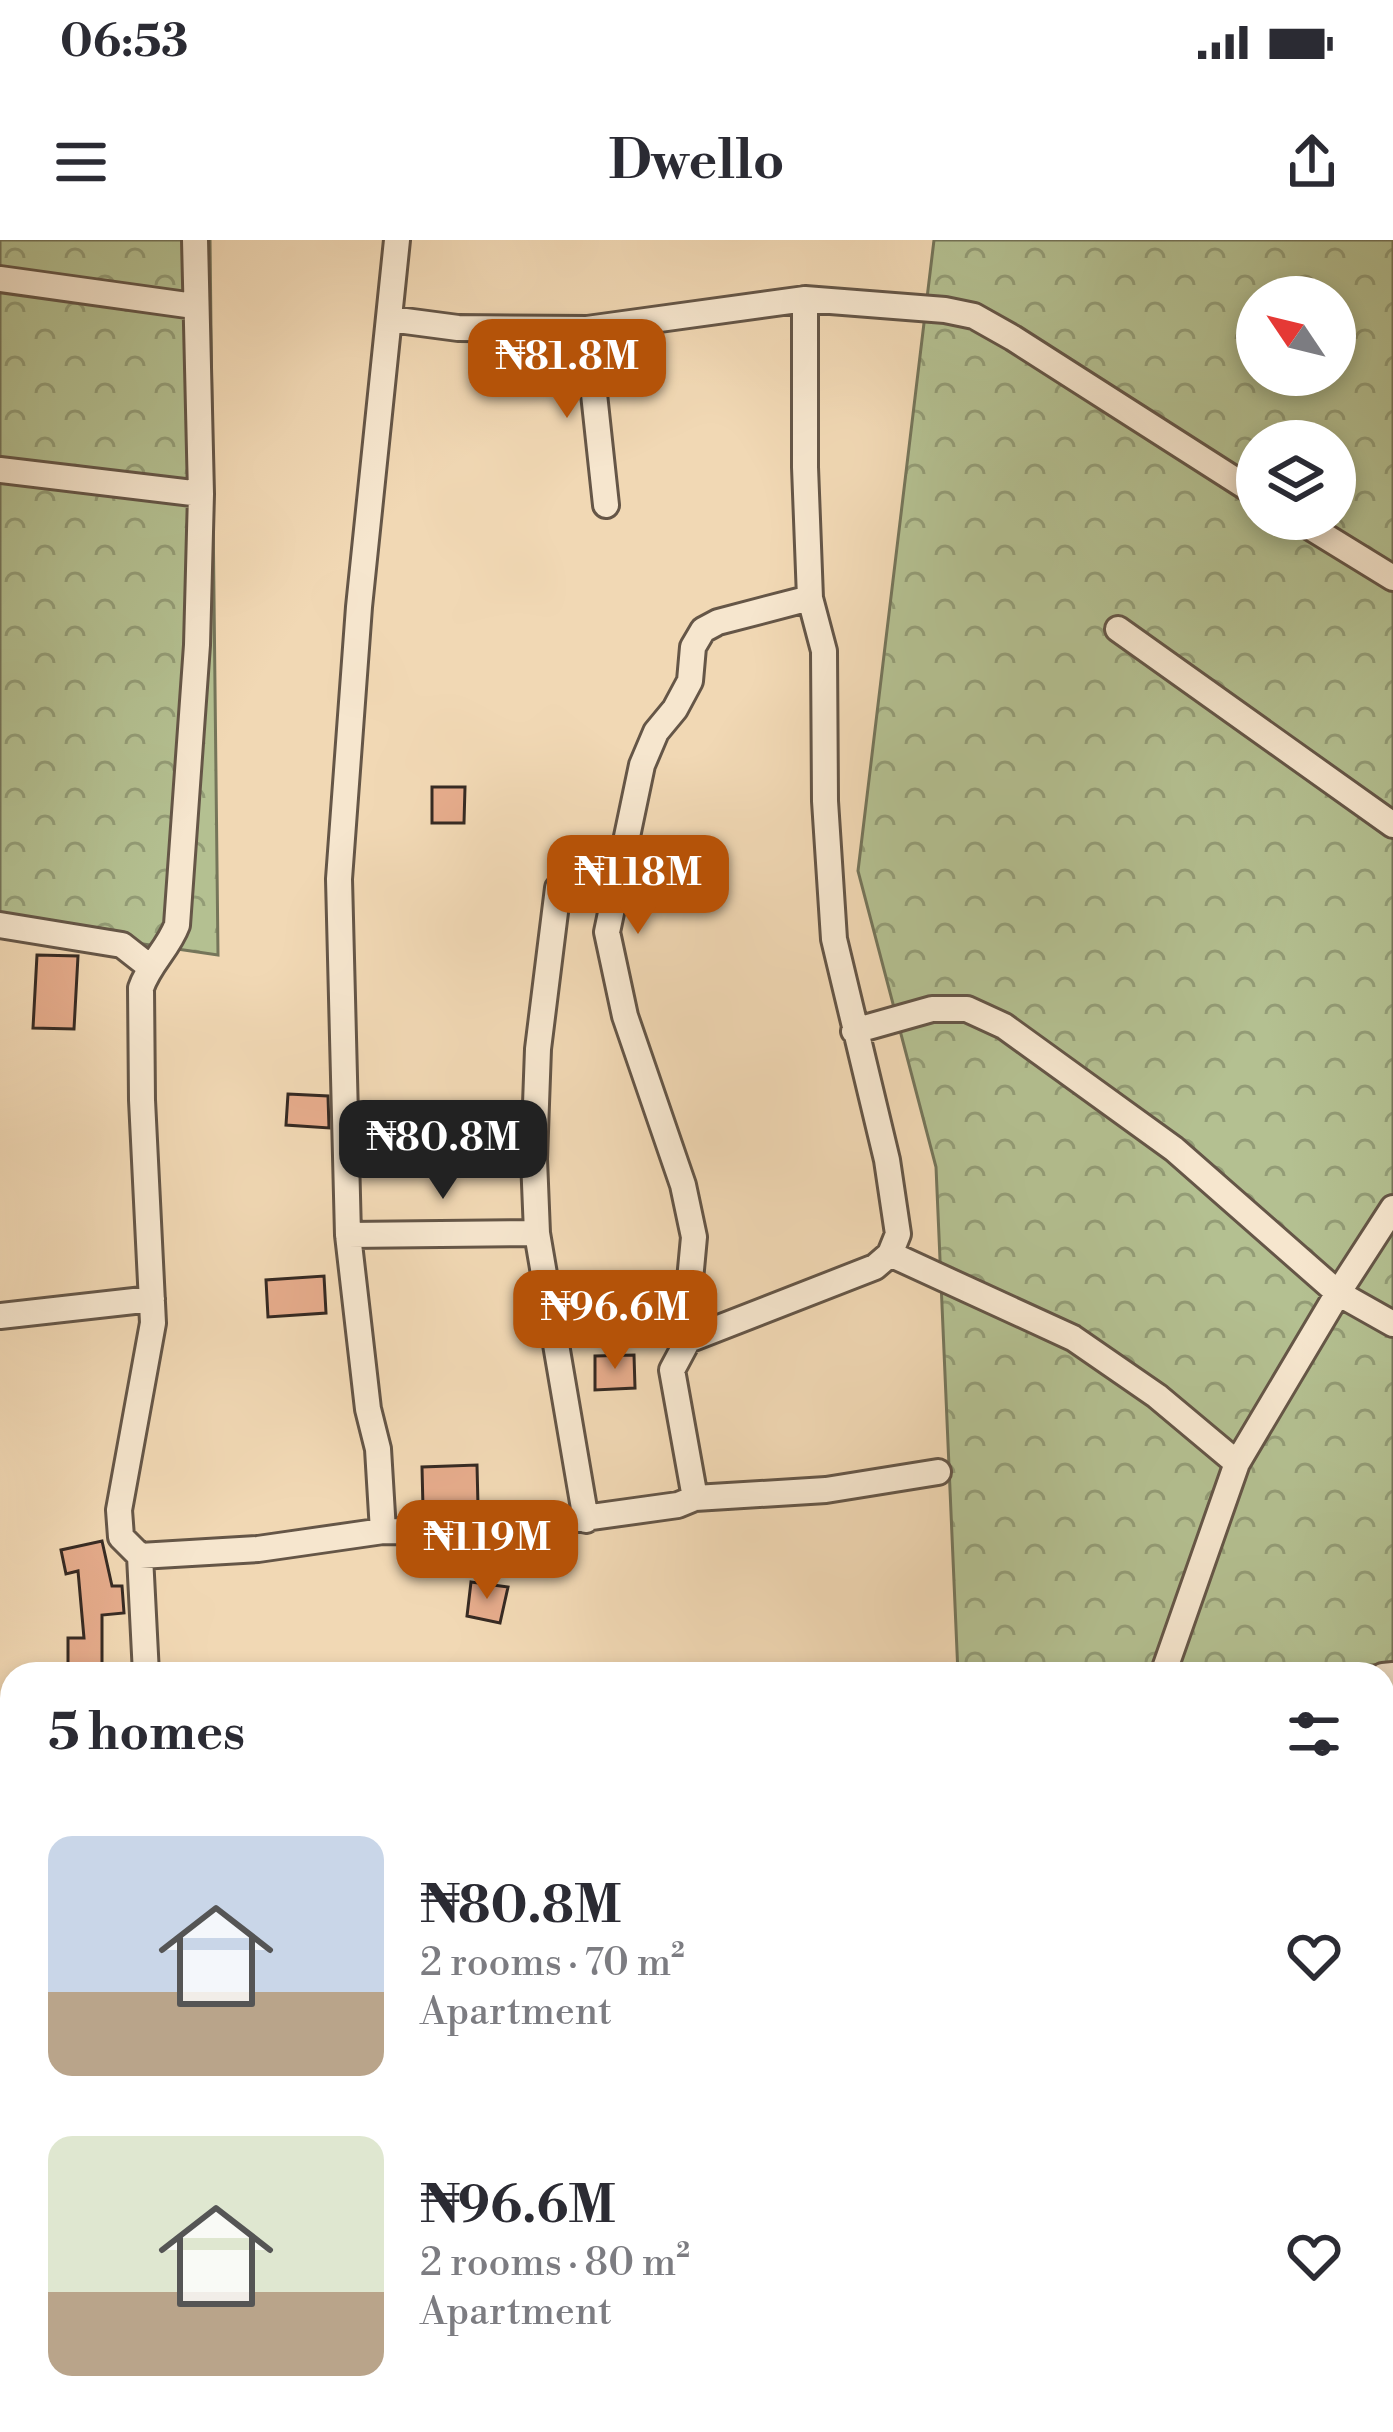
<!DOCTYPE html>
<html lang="en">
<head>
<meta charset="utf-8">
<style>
	body { margin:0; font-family:"Libre Bodoni",serif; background:#f7f7f7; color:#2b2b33; height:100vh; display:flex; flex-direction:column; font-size:45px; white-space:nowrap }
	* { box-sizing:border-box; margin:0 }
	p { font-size:39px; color:#7c7c81 }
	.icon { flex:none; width:66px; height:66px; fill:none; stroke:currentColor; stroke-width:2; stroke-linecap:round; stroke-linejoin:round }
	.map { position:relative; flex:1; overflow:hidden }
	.side { position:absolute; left:0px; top:1422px; width:1395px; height:771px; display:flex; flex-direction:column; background:#fff; border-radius:36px 36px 0 0; box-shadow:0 6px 18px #0003 }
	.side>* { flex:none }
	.needle { width:78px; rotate:305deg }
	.controls { position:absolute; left:1236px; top:36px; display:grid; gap:24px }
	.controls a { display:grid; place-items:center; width:120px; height:120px; border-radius:50%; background:#fff; box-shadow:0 6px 18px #0003; font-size:60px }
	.price { position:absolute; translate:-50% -102px; padding:0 27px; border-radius:24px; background:#b45309; color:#fff; font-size:39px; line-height:78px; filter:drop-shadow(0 3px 6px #0008) }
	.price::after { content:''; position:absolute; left:50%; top:72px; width:36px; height:27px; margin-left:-18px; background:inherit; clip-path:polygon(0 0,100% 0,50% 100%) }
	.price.on { background:#222; color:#fff }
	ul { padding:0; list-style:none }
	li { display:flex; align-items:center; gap:36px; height:300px; padding:0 48px }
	li span { display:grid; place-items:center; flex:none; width:336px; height:240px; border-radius:24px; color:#555 }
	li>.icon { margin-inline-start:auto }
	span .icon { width:144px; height:144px; fill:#fffc; stroke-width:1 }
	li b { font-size:51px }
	h2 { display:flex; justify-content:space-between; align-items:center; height:144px; padding:0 48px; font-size:51px }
	.status { display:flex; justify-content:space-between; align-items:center; height:84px; padding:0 60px; background:#fff; direction:ltr }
	.status svg { height:33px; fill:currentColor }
	header { display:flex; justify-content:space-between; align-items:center; height:156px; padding:0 48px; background:#fff; font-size:54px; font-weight:800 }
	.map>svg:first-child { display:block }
	.forest { fill:url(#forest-crowns); stroke:#75755a; stroke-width:3; fill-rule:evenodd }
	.building { fill:#e6ac8c; stroke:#362a23; stroke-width:3 }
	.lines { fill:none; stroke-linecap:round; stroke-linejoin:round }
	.street-casing { stroke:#655647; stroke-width:30 }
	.street { stroke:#f6e6ce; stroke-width:24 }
</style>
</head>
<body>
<div class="status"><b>06:53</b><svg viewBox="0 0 49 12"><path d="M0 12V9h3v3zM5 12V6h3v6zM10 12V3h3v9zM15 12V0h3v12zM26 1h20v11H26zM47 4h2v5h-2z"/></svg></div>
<header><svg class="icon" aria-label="menu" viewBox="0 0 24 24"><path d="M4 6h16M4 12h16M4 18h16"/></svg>Dwello<svg class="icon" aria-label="share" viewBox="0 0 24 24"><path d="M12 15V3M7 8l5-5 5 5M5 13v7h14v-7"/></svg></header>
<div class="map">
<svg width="1393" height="2192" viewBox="0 0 1393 2192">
	<defs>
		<pattern id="forest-crowns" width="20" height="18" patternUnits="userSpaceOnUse" patternTransform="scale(3)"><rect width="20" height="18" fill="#b4c091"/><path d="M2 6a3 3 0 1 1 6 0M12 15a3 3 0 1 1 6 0" fill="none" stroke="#939c76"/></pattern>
	</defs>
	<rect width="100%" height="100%" fill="#f1d8b4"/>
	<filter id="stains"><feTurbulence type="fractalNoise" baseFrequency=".00167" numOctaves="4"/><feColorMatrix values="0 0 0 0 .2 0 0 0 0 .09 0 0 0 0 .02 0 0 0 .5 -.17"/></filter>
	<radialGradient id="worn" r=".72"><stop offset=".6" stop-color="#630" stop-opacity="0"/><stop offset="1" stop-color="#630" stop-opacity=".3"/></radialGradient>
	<path class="forest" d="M0,0H210L218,715L0,683Z
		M934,0H1393V1423L1269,1434H958L936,927L858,631ZM1257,57H1335V135H1257ZM1257,201H1335V279H1257Z"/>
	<path class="building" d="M432,547H465L464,583H432Z
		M37,715L78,716L74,789L33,788Z
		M288,854L328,856L329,888L286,885Z
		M324,1036L326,1073L268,1077L266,1040Z
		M634,1115L635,1148L595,1150V1116Z
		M477,1225L478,1266L423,1268L422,1227Z
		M102,1301L112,1346H122L124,1373L102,1375V1434H68V1398H84L78,1331L66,1334L61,1310Z
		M471,1342L508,1347L500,1383L467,1376Z"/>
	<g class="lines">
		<defs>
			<path id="street" d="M0,39L194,66
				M390,79L458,88L587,89L805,59L945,70L974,76L1013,98L1257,254
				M587,89L606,265
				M0,230L201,254
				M1297,279L1393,338
				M1118,389L1393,585
				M558,648L538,809L534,919L537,993L586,1280
				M0,685L122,705L150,727
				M854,791L932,769H967L1004,786L1174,909L1338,1053L1393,1084
				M348,995L537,993
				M890,1014L1073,1098L1157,1156L1237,1223
				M0,1076L152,1059
				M705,1090L690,1040L694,997L683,945L625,776L607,692L642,525L656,492L675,469L690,441L693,407L703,390L718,382L810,358
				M695,1258L672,1130L688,1100L875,1027L890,1014L898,994L887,920L834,699L825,561L824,411L810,358L805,227V59
				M383,1291L484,1292L678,1265L695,1258L826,1250L938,1232
				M140,1316L258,1309L383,1291L378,1209L368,1169L348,995L339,639L359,367L397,0
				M146,1434L140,1316L121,1297L119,1270L153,1083L142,860L141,748C149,724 168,709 177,685L197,405L201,254L195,0
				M1163,1434L1237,1223L1338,1053L1393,968
				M1383,1436L1393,1435
				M0,1503H12
				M0,1769L12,1793
				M0,1910L12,1906
				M1383,2092L1393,2113
				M208,2181L212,2192
				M825,2181L830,2192
				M340,2192L359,2181
				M770,2192L789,2181"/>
		</defs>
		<use href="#street" class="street-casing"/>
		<use href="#street" class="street"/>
	</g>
	<rect width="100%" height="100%" filter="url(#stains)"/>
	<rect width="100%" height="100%" fill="url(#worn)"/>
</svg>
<div class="controls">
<a><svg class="needle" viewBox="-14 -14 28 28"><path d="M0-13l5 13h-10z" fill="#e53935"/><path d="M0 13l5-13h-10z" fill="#7c7c81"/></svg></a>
<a><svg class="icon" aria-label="layers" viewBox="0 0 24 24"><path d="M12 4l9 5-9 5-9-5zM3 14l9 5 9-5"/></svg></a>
</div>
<b class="price" style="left:567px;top:181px">₦81.8M</b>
<b class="price" style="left:638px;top:697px">₦118M</b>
<b class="price on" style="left:443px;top:962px">₦80.8M</b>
<b class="price" style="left:615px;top:1132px">₦96.6M</b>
<b class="price" style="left:487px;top:1362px">₦119M</b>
<section class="side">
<h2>5 homes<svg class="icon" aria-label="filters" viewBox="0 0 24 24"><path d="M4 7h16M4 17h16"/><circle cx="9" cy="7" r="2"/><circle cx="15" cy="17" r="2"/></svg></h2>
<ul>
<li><span style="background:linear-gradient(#c9d6e8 65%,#b9a48a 0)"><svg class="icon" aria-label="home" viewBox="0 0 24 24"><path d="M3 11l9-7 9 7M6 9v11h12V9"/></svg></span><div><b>₦80.8M</b><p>2 rooms · 70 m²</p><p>Apartment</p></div><svg class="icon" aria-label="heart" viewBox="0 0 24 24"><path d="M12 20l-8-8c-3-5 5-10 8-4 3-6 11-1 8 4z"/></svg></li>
<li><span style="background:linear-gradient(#dfe7d0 65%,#b9a48a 0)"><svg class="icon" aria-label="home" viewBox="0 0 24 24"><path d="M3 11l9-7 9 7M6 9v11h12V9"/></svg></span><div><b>₦96.6M</b><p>2 rooms · 80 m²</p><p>Apartment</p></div><svg class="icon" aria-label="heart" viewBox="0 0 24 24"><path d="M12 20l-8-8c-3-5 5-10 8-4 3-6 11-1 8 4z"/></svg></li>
</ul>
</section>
</div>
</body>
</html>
